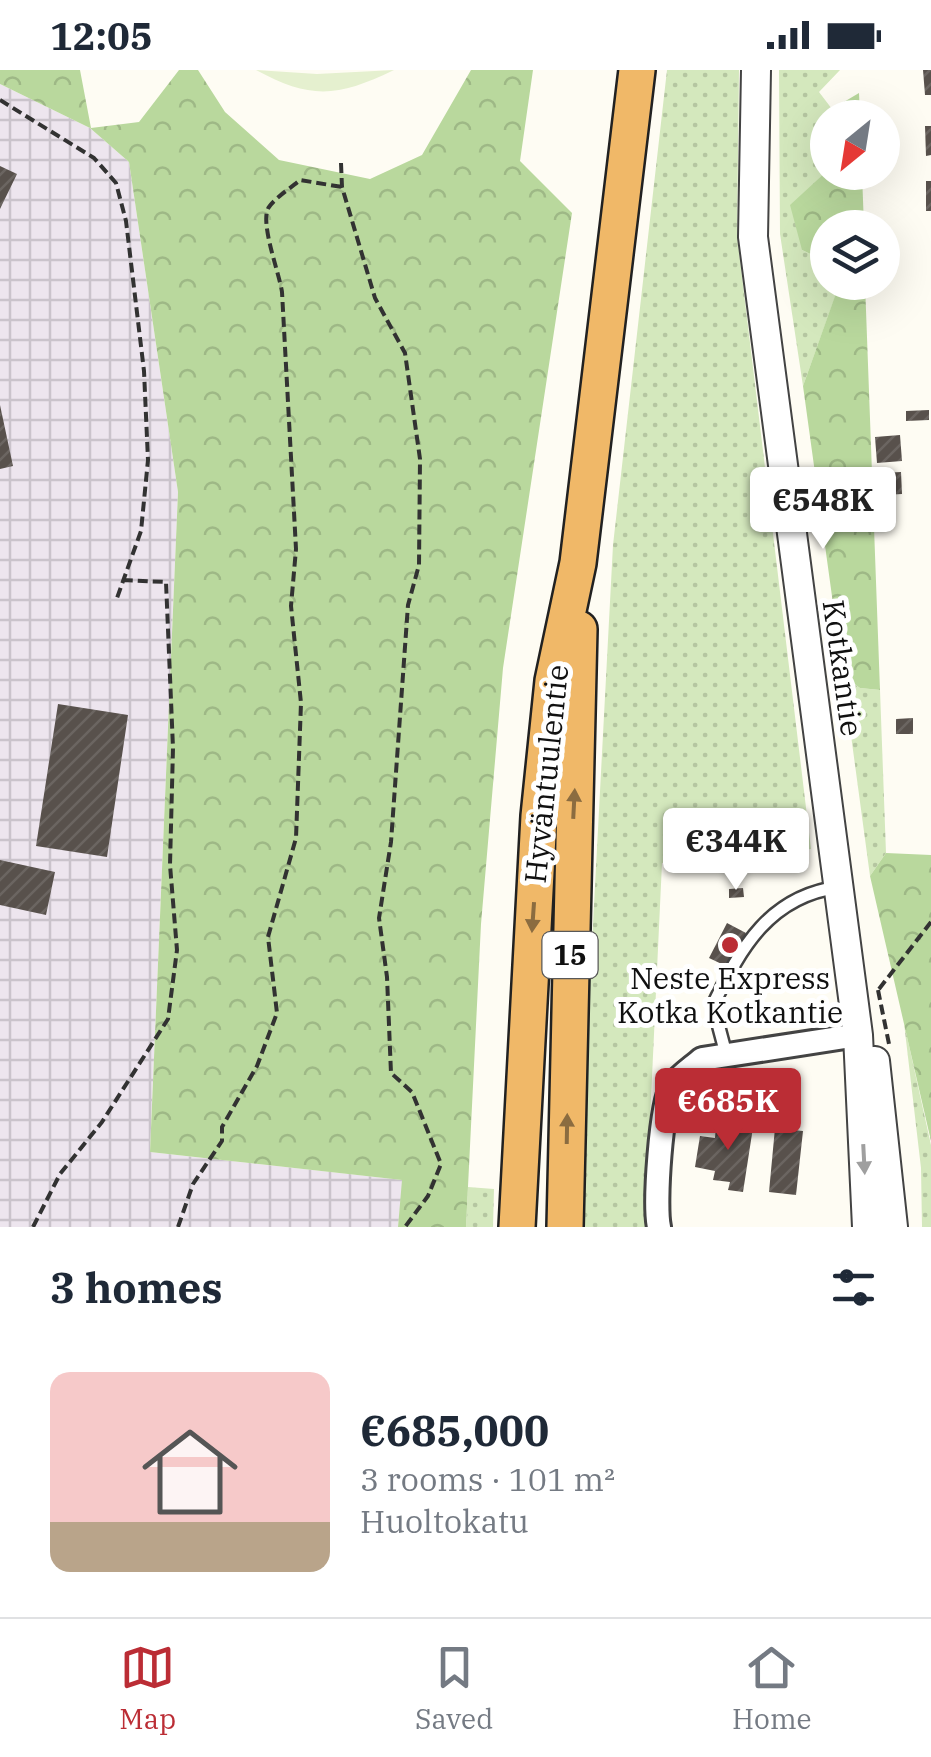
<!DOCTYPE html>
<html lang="en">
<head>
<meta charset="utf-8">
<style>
	body { margin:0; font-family:"IBM Plex Serif",serif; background:#f6f6f7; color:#1f2937; height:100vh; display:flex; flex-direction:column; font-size:38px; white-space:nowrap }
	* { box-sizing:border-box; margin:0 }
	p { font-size:32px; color:#747a83 }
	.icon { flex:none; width:55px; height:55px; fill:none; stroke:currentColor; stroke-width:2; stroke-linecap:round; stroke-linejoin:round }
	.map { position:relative; height:1157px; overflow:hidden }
	.details { display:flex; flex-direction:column; background:#fff; flex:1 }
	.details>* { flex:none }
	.needle { width:65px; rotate:210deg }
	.controls { position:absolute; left:810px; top:30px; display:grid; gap:20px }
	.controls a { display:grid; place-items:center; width:90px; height:90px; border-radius:50%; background:#fff; box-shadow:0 10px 40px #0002; font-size:50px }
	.price { position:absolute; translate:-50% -85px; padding:0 22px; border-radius:10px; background:#fff; color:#222; font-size:32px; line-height:65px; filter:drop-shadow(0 2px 5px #0008) }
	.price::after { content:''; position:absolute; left:50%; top:60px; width:30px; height:22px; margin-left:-15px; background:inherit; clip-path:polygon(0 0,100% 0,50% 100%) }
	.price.on { background:#bb2d35; color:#fff }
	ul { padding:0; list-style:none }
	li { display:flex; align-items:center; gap:30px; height:250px; padding:0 50px }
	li+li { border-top:2px solid #e0e1e3 }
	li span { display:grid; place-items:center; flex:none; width:280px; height:200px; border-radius:20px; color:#555 }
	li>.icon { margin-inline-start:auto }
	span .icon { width:120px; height:120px; fill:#fffc; stroke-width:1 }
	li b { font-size:42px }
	h2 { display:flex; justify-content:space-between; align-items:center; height:120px; padding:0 50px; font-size:42px }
	.status { display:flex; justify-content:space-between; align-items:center; height:70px; padding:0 50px; background:#fff; direction:ltr }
	.status svg { height:28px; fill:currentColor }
	.tab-bar { display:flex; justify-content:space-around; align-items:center; height:140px; border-top:2px solid #e0e1e3; background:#fff; font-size:28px; color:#747a83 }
	.tab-bar a { display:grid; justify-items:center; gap:5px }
	.tab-bar .on { color:#bb2d35 }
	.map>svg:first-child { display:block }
	.industrial { fill:url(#industrial-grid) }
	.grass { fill:url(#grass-dots) }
	.forest { fill:url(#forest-crowns) }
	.pitch { fill:#e5f0cf }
	.building { fill:url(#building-hatch) }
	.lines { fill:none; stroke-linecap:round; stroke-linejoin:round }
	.service-casing { stroke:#434343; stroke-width:16 }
	.minor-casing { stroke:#434343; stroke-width:28 }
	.tertiary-casing { stroke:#434343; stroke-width:32 }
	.trunk-casing { stroke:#212121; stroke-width:40 }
	.path { stroke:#323232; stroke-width:4; stroke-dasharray:10 5; stroke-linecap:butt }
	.service { stroke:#fff; stroke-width:11 }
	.minor { stroke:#fff; stroke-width:22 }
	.tertiary { stroke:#fff; stroke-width:28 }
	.trunk { stroke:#f0b868; stroke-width:35 }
	.oneway { fill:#8b6c40 }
	.oneway2 { fill:#9f9f9f }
	.poi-dot { fill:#bb2d35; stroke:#fff; stroke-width:4 }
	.labels { text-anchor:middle; stroke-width:10; stroke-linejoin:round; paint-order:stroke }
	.shield { fill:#fff; stroke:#585858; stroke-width:2.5 }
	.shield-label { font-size:28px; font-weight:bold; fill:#101010 }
	.street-label { font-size:30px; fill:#101010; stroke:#fff }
	.poi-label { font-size:30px; fill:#101010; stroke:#fff }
</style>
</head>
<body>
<div class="status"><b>12:05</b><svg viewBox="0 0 49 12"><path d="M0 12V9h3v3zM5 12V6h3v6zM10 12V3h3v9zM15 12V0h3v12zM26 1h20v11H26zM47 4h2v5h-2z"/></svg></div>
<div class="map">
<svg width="931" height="1157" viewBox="0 0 931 1157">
	<defs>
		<pattern id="industrial-grid" width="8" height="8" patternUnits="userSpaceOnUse" patternTransform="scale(2.5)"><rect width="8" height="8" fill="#ede5ee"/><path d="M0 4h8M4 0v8" fill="none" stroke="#cac3cb"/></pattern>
		<pattern id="grass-dots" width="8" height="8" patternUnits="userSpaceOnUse" patternTransform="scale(2.5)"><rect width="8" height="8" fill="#d4e8bd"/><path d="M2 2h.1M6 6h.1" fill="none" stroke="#b5c6a1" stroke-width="1.8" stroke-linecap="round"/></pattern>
		<pattern id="forest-crowns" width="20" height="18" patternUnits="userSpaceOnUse" patternTransform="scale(2.5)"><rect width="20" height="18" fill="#b9d89d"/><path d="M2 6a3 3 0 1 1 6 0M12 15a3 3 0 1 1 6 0" fill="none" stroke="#9eb886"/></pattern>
		<pattern id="building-hatch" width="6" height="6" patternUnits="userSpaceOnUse" patternTransform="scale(2.5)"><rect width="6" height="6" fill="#58514c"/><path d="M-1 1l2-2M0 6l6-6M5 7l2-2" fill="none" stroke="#6b6561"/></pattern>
	</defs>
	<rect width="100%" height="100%" fill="#fefcf3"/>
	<path class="industrial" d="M0,14L90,58L129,92L178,422L150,1082L403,1110L398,1157H0Z"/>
	<path class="grass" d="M667,0H739L737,165L811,779L662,793L645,1157H577L613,475Z
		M779,0H840L819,22L832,39L827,103L802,180L827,192L828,212L840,213L803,316L780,164Z
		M843,606L860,618L880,620L886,783L870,806Z
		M904,953L931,1075V1157H922L921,1098Z
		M468,1117L494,1119L493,1157H466Z"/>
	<path class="forest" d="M0,0H80L91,58L139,52L179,0H198L225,42L279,90L370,109L422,85L471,0H533L520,91L572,143L503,598L481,854L466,1157H398L402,1110L150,1082L178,422L129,92L90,58L0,14Z
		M859,23L860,47H831L832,39Z
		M827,101L862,103L864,157L828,158L827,192L802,180L790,135Z
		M840,212L865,213L880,620L860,618L843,606L803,316Z
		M886,783L931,785V1071L870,806Z"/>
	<path class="pitch" d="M256,0L317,4L394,0C338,27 311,30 256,0Z"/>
	<path class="building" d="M923,0H931V25H925Z
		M925,56H931V85L926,86Z
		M0,96L17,104L0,139Z
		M926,111H931V141H926Z
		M0,335L13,396L0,399Z
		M929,340V350L906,351V341Z
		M900,365L902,391L877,393L875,367Z
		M901,402L902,424L884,425L883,403Z
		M58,634L128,645L107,787L36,776Z
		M913,648V664H896V649Z
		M0,790L55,802L46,845L0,835Z
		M743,818L744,827L729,828V819Z
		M727,853L746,863L728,897L709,888Z
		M730,1047L754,1051L743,1122L728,1120L730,1112L713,1110L715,1101L695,1097L700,1066L715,1068L716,1056L728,1058Z
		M775,1058L803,1061L796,1125L769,1122Z"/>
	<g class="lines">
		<defs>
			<path id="service" d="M726,984L713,935C741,877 770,826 839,817"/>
			<path id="minor" d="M659,1157C654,1135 661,1034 672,1016C679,1006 693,997 702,989L858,965"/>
			<path id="tertiary" d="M756,0L753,167L858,965L867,1157
				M875,991L893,1157"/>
			<path id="trunk" d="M517,1157L539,746L553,611L578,493L637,0
				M565,1157L579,559"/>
		</defs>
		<use href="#service" class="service-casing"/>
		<use href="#minor" class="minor-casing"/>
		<use href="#tertiary" class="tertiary-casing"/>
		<use href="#trunk" class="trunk-casing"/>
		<path class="path" d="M0,30L94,88L116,113L126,151L144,301L148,390L141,461L117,528
			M341,93L342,117L375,228L405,283L420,389L419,495L408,535L391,772L379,848L387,907L391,1003L412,1022L441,1094L428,1126L405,1157
			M879,919L931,852
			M878,920L889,974
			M33,1157L60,1104L102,1052L168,949L177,880L170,795L173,678L166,512L123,510
			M178,1157L193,1114L222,1071V1057L257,996L277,943L268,867L296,768L301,633L291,536L296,479L282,222C279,202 259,151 269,137C276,127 291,118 300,110L342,117"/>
		<use href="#service" class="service"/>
		<use href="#minor" class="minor"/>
		<use href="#tertiary" class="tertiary"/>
		<use href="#trunk" class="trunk"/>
	</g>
	<defs><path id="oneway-solid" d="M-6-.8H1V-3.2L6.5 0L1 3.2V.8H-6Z" transform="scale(2.5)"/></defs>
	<g class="oneway">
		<use href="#oneway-solid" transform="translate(574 734) rotate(-87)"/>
		<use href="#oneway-solid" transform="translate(533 847) rotate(94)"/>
		<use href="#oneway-solid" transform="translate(567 1059) rotate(-89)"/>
	</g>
	<use class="oneway2" href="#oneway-solid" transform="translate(864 1089) rotate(87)"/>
	<circle class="poi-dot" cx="730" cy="875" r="10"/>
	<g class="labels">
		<rect class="shield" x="542.5" y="862" width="55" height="46" rx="8"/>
		<g class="shield-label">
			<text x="570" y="895">15</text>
		</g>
		<g class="street-label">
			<text transform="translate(842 598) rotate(82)" y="10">Kotkantie</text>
			<text transform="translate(547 704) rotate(-84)" y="10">Hyväntuulentie</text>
		</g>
		<g class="poi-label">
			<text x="730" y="919">Neste Express<tspan x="730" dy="34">Kotka Kotkantie</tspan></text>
		</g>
	</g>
</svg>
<div class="controls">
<a><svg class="needle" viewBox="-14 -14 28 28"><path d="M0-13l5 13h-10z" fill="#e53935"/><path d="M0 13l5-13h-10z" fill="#747a83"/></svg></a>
<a><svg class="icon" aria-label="layers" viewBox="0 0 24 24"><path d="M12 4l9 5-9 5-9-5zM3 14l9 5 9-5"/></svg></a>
</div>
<b class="price" style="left:823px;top:482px">€548K</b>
<b class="price" style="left:736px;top:823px">€344K</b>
<b class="price on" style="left:728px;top:1083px">€685K</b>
</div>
<section class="details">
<h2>3 homes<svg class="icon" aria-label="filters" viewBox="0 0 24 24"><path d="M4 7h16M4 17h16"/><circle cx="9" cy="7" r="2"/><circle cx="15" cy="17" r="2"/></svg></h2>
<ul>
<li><span style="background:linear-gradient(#f6c9c9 75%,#b9a48a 0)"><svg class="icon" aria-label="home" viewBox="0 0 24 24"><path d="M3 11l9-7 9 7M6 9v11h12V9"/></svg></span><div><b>€685,000</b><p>3 rooms · 101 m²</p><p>Huoltokatu</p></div></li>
</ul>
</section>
<nav class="tab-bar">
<a class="on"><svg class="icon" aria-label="map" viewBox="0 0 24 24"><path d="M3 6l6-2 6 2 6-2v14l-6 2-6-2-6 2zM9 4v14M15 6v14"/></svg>Map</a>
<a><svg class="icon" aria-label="saved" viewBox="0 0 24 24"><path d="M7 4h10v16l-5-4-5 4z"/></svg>Saved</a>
<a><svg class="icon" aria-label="home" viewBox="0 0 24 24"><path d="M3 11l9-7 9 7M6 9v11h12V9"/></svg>Home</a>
</nav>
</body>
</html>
